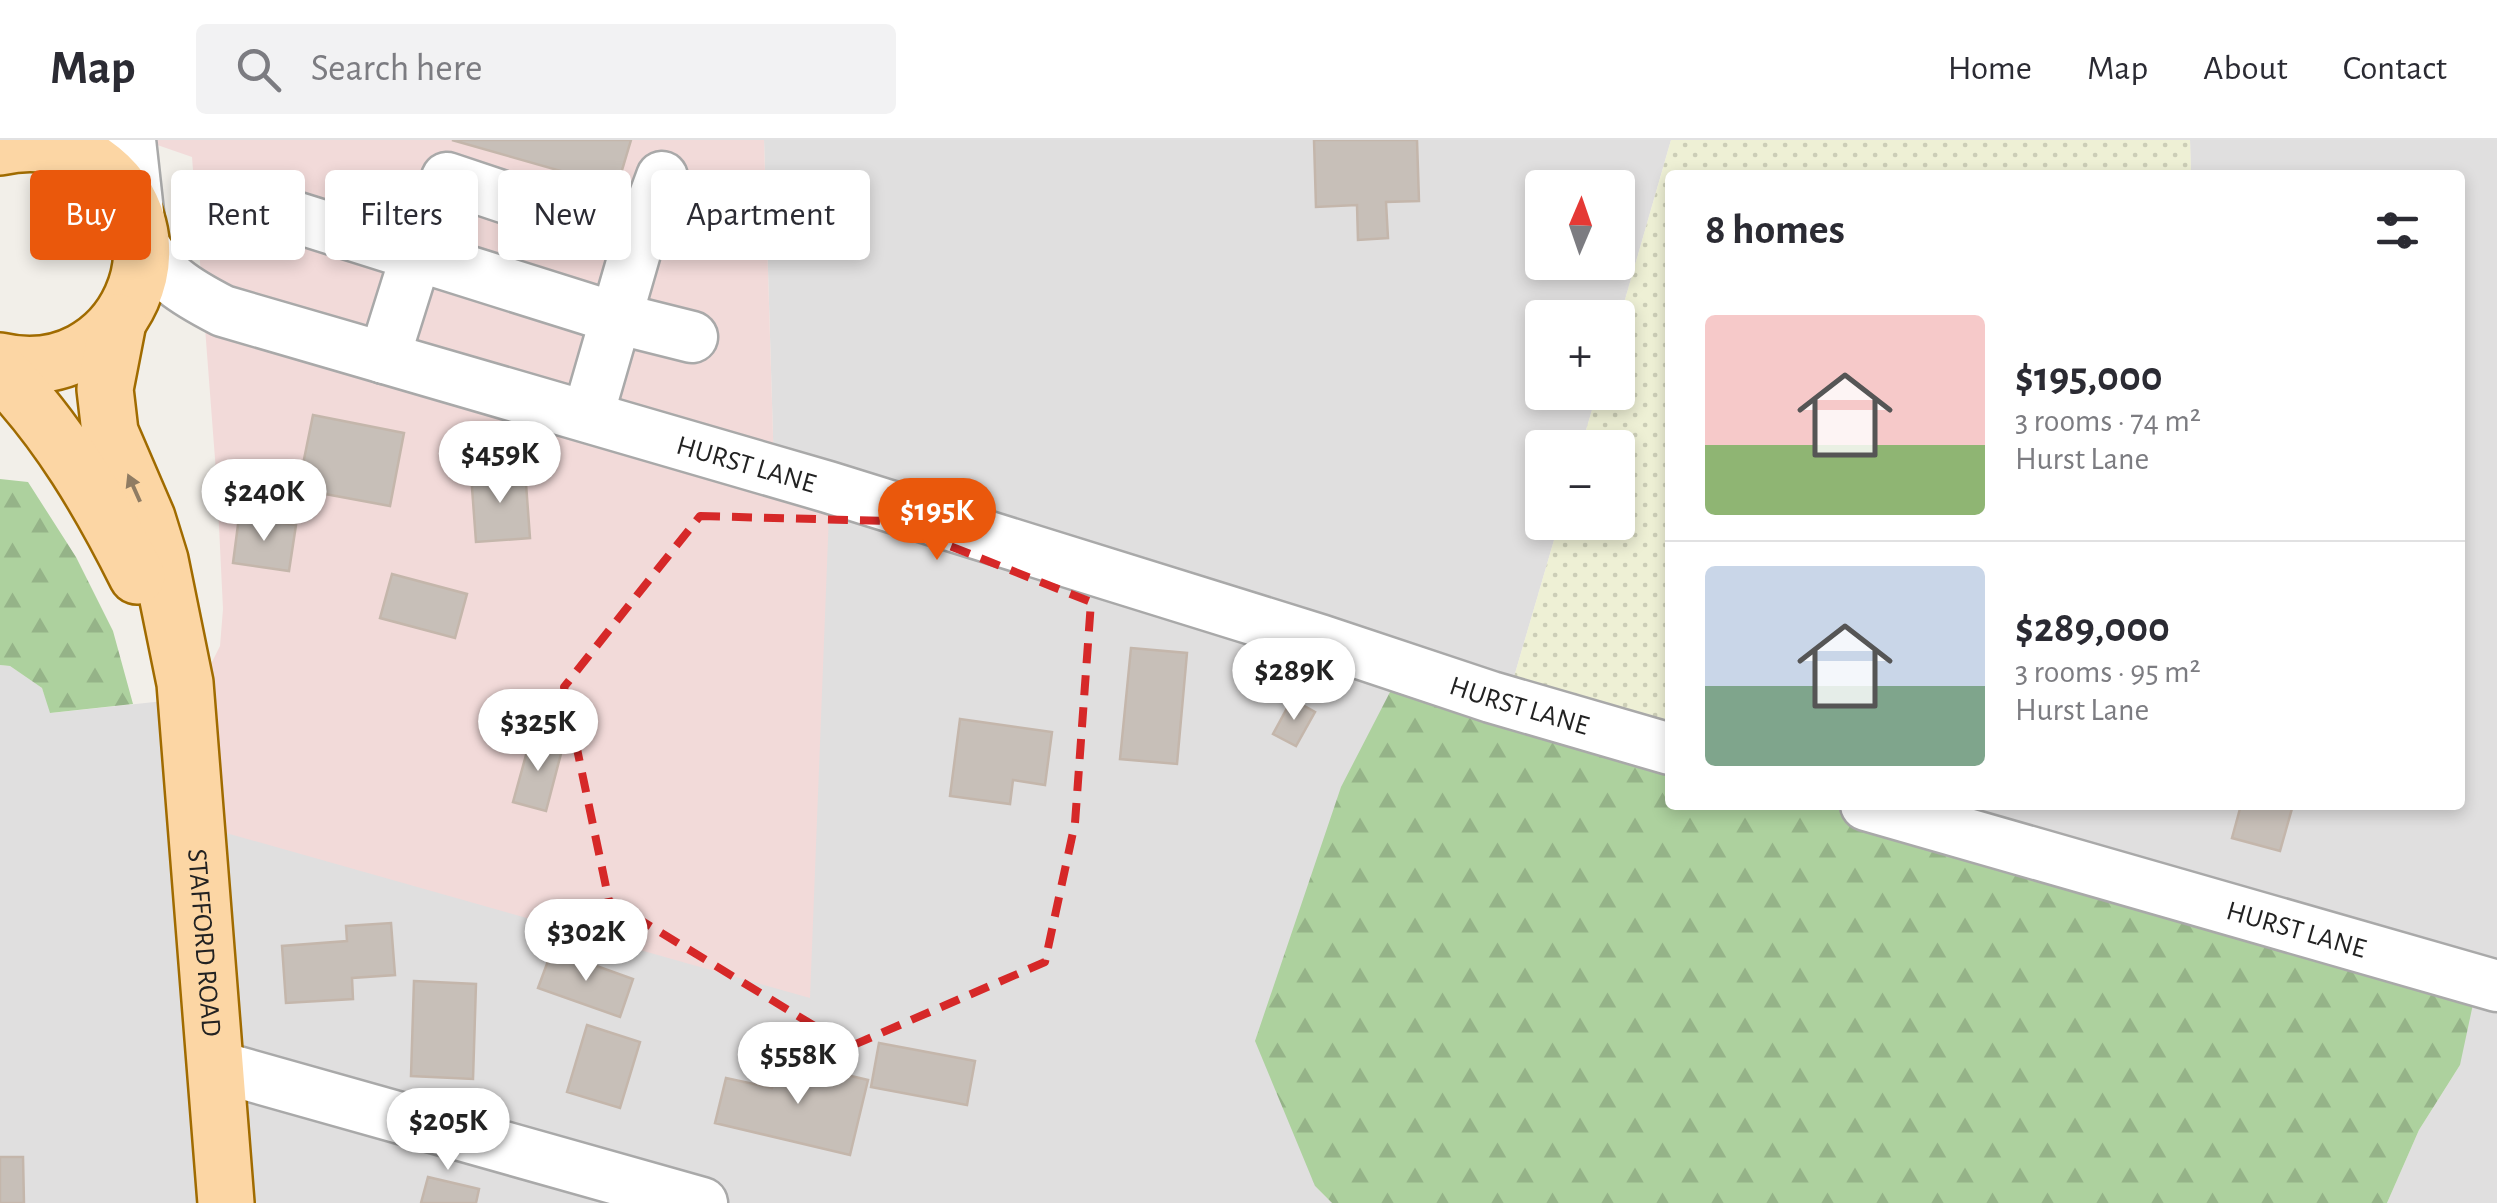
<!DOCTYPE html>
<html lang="en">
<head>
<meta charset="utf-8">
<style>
	body { margin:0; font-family:"Alegreya Sans",sans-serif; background:#f2f2f3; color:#2b2b33; height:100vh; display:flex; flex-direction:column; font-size:38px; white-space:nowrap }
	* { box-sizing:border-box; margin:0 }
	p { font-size:32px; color:#7c7c81 }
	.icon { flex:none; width:55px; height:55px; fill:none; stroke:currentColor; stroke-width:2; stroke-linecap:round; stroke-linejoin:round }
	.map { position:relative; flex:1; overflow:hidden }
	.side { position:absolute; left:1665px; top:30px; width:800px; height:640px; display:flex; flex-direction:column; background:#fff; border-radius:10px; box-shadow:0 5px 15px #0003 }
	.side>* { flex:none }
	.guide { position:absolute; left:30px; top:30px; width:950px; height:90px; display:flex; gap:20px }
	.needle { width:65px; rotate:2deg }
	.fabs { position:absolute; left:1525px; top:30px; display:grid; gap:20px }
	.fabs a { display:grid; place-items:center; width:110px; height:110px; border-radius:10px; background:#fff; box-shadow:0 5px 15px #0003; font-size:50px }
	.price { position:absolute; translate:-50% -85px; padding:0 22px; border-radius:35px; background:#fff; color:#222; font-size:32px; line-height:65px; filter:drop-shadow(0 2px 5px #0008) }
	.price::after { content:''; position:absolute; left:50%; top:60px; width:30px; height:22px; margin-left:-15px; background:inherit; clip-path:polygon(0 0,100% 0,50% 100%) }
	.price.current { background:#ea580c; color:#fff }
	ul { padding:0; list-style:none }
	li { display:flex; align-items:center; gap:30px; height:250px; padding:0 40px }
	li+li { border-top:2px solid #e1e1e2 }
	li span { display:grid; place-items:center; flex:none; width:280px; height:200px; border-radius:10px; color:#555 }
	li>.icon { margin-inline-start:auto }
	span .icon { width:120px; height:120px; fill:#fffc; stroke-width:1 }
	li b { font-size:42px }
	h2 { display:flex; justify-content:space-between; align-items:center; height:120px; padding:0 40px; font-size:42px }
	.pill { padding:0 35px; border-radius:10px; background:#fff; box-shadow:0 5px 15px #0003; font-size:35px; line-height:90px }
	.pill.current { background:#ea580c; color:#fff }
	header { display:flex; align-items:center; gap:60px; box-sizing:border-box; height:140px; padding:0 50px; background:#fff; border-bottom:2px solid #e1e1e2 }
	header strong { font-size:48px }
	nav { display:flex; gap:55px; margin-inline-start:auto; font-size:35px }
	.search { width:700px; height:90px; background:#f2f2f3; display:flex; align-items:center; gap:25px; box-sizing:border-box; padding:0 35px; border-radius:10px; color:#7c7c81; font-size:38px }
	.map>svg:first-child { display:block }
	.residential { fill:#e0dfdf; fill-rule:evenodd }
	.commercial { fill:#f2dad9 }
	.farmland { fill:url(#farmland-dots) }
	.forest { fill:url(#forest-firs) }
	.building { fill:#c7bfb8; stroke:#c4b6ab; stroke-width:2.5 }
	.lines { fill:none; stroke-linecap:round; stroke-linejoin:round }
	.minor-casing { stroke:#a9a9a9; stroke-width:55 }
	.major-casing { stroke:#a06b00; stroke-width:60 }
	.minor { stroke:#fff; stroke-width:50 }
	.major { stroke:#fcd6a4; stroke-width:55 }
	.oneway { fill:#8f7c63 }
	.marked { fill:none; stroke:#d62828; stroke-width:8; stroke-dasharray:20 12; stroke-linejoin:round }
	.labels { text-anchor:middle; stroke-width:9; stroke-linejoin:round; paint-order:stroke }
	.street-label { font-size:28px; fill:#222; stroke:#fff }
</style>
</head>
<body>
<header>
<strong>Map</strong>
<div class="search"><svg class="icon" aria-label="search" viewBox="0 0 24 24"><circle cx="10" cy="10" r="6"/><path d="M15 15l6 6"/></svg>Search here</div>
<nav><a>Home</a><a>Map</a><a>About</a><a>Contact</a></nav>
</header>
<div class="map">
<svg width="2497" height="1063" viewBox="0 0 2497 1063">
	<defs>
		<pattern id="farmland-dots" width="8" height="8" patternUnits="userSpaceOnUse" patternTransform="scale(2.5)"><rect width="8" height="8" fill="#eef0d5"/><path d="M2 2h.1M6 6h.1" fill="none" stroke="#ccceb7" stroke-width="1.8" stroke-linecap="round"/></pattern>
		<pattern id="forest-firs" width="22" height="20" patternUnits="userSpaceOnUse" patternTransform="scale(2.5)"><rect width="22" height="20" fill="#add19e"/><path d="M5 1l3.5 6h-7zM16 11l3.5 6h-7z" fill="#95b388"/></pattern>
	</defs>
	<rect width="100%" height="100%" fill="#f2efe9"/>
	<path class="residential" d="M764,0H1671L1618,184V178H1542V252L1597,253L1581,307L1542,308V382L1559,383L1509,554L1315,1046L1332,1063H0V525L10,526L42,548L51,573L164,561L774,328ZM1542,48H1618V122H1542Z
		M2190,0H2497V1063H2387L2419,990L2460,925L1894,665H2460V35H2191Z"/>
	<path class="commercial" d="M143,0H764L774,328L830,348L810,858L205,687L193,560L220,506L223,469L217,345L192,17Z"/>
	<path class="farmland" d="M1671,0H2190L2191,35H1670V601L1509,554L1559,383L1618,382V308L1581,307L1597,253L1618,252V184Z"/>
	<path class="forest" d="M0,339L28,342L76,417L113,491L133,564L50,573L42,548L10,526L0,525Z
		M1405,523L1670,601V665H1894L2479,836L2460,925L2419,990L2387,1063H1332L1315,1046L1255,901L1341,647Z"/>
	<path class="building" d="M452,0H631L617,47Z
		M1314,0H1417L1419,61L1386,62L1388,98L1358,100L1357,65L1316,67Z
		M313,275L404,293L390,366L298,349Z
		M525,330L530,398L476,402L471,334Z
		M239,377L296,385L289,431L233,423Z
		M392,434L467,454L455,498L380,478Z
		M1131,508L1187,513L1177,624L1120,619Z
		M1292,559L1315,572L1296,606L1273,594Z
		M960,579L1052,592L1045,645L1013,640L1010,664L950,656Z
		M531,597L563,606L546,671L513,662Z
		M2241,665H2293L2280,711L2232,698Z
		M391,783L395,835L352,838L353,859L286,863L282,806L347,801L346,786Z
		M552,810L633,839L620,877L538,848Z
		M414,841L476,844L473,939L411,936Z
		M587,885L640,902L620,968L567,952Z
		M879,903L975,921L967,965L871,947Z
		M779,919L868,940L850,1015L715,983L726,938L772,948Z
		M0,1017H23L24,1063H0Z
		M428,1037L479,1049L476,1063H421Z"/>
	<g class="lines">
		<defs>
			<g id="minor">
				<path d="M130,0L140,90"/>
				<path d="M250,63L616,178L692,197"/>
				<path id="s1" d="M140,98C159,136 186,152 223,171L828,347L1320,500L1491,557L1670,609"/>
				<path d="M638,102L662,37"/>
				<path d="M384,218L417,113L447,38L638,102L588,275"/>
				<path id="s2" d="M1866,665L2497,846"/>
				<path d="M216,926L702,1063"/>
			</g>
			<g id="major">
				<path d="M0,7C30,0 63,3 89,20C197,90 124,250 0,221"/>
				<path id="s3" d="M118,182L105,249L110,292L147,378L160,420L185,543L226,1063"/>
				<path d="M0,231C58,290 100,362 137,436"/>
			</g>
		</defs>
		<use href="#minor" class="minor-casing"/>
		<use href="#major" class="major-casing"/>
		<use href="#minor" class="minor"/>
		<use href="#major" class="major"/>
	</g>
	<defs><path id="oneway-solid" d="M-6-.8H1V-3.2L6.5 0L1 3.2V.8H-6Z" transform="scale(2.5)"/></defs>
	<use class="oneway" href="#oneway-solid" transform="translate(134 348) rotate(-114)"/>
	<path class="marked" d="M700,376L887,381L1091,462L1075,683L1045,822L849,907L609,761L564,547Z"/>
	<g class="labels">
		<g class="street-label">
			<text dy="10" stroke="none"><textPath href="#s1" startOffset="658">HURST LANE</textPath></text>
			<text dy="10" stroke="none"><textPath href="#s1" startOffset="1468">HURST LANE</textPath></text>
			<text dy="10" stroke="none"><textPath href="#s2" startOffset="448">HURST LANE</textPath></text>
			<text dy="10" stroke="none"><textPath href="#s3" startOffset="635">STAFFORD ROAD</textPath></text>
		</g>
	</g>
</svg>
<div class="fabs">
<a><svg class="needle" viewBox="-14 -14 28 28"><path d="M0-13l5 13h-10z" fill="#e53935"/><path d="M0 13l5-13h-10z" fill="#7c7c81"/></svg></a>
<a>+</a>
<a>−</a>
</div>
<b class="price" style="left:500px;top:366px">$459K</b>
<b class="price" style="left:264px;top:404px">$240K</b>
<b class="price current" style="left:937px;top:423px">$195K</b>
<b class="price" style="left:1294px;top:583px">$289K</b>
<b class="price" style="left:538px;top:634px">$325K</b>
<b class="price" style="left:586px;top:844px">$302K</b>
<b class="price" style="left:798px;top:967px">$558K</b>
<b class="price" style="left:448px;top:1033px">$205K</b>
<div class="guide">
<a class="pill current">Buy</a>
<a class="pill">Rent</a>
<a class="pill">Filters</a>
<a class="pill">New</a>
<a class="pill">Apartment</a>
</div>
<section class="side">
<h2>8 homes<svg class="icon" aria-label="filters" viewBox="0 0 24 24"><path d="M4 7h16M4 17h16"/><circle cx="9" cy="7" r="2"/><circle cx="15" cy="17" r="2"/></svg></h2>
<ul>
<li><span style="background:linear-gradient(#f6c9c9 65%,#8fb573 0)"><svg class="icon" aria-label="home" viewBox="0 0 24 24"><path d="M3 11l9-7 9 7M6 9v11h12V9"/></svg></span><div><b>$195,000</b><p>3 rooms · 74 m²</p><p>Hurst Lane</p></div></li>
<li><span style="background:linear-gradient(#c9d6e8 60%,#7fa58c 0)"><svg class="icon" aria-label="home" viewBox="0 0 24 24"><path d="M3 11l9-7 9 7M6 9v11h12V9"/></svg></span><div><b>$289,000</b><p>3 rooms · 95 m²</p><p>Hurst Lane</p></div></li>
</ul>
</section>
</div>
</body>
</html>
